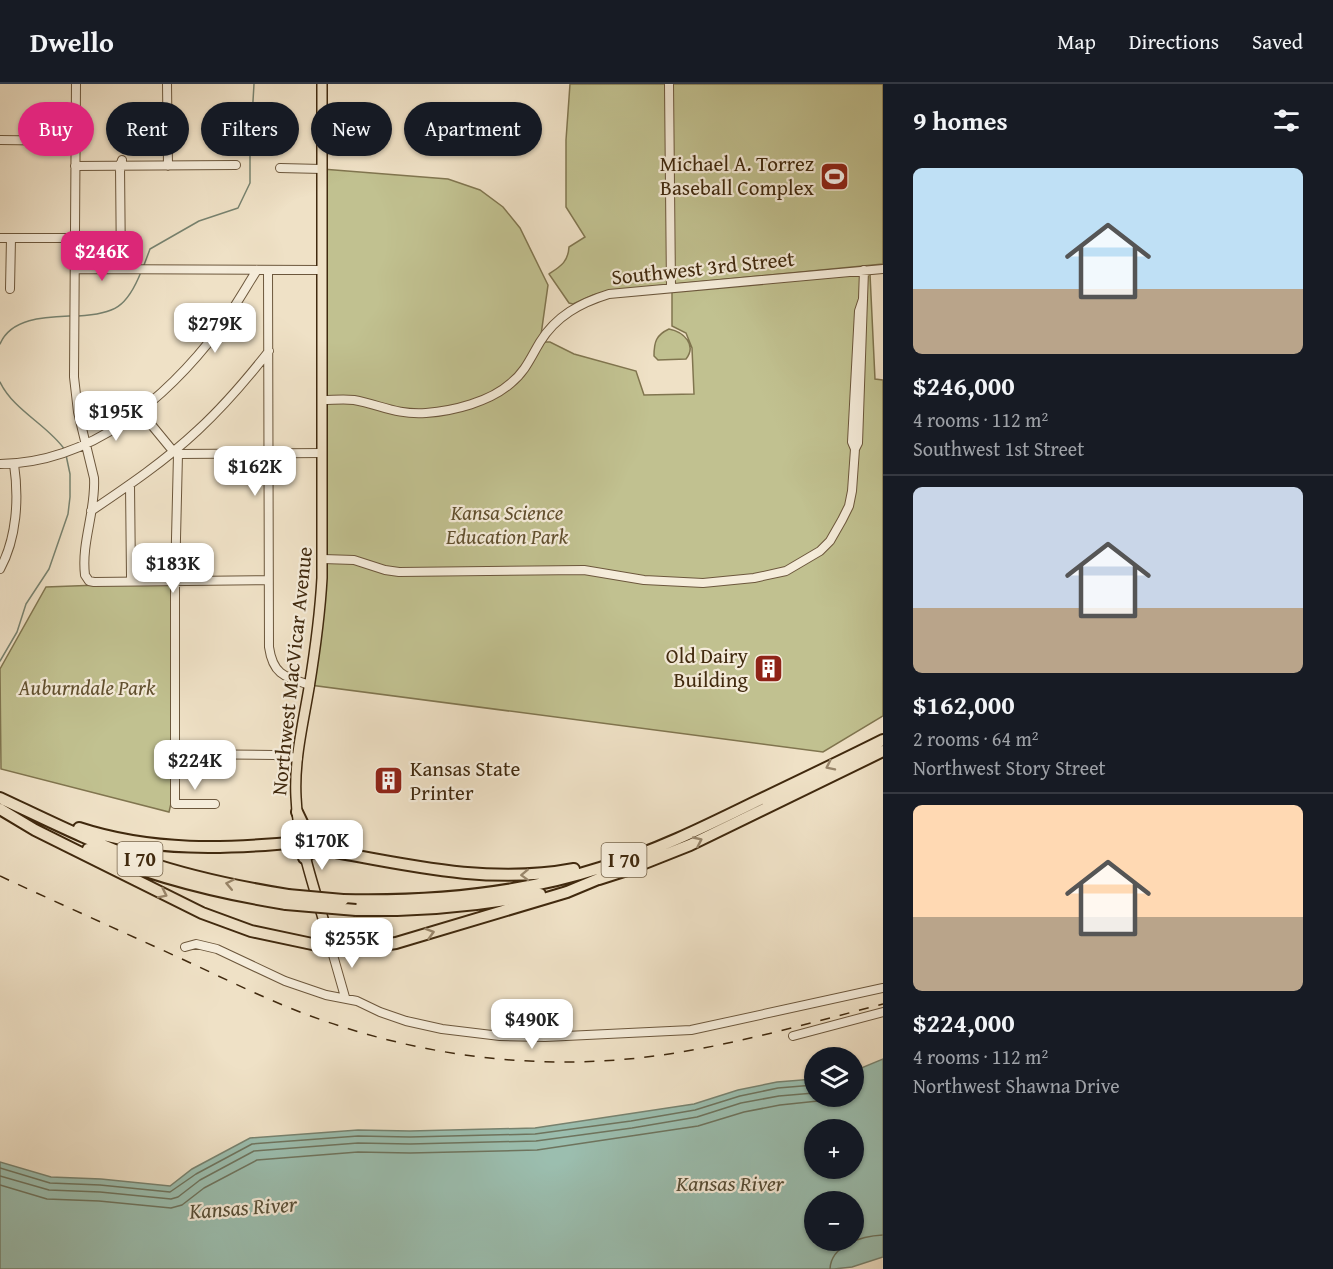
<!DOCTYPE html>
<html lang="en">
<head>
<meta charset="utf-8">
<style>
	body { margin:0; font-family:"Gentium Book Plus",serif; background:#20242c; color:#f1f3f6; height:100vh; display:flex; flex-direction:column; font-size:22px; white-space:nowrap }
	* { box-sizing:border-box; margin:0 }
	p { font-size:20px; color:#9ea1a6 }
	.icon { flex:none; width:33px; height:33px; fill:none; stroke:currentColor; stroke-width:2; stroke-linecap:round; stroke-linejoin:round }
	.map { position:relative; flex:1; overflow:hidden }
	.sheet { display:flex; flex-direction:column; background:#171b24; width:450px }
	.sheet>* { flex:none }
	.top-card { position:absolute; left:18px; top:18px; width:570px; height:54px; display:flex; gap:12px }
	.controls { position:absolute; left:804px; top:963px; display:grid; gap:12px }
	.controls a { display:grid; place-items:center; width:60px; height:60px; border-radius:50%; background:#171b24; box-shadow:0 2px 4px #0004; font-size:30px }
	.price { position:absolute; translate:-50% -51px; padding:0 14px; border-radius:12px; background:#fff; color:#222; font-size:20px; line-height:39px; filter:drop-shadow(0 2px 3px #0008) }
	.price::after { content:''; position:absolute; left:50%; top:36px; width:18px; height:14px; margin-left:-9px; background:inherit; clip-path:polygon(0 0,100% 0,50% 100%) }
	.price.selected { background:#db2777; color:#fff }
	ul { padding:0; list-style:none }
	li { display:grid; align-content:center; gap:12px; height:318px; padding:0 30px }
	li+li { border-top:2px solid #363941 }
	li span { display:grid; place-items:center; height:186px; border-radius:9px; color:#555 }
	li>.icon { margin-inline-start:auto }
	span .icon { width:108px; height:108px; fill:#fffc; stroke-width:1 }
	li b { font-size:26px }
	h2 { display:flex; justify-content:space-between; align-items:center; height:72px; padding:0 30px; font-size:26px }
	.pill { padding:0 21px; border-radius:27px; background:#171b24; box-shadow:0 2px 4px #0004; font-size:21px; line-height:54px }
	.pill.selected { background:#db2777; color:#fff }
	header { display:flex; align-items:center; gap:36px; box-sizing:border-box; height:84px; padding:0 30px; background:#171b24; border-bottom:2px solid #363941 }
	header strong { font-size:28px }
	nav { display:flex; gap:33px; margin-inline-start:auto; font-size:21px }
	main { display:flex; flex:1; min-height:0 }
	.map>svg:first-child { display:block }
	.green { fill:#c1c190; stroke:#80754f; stroke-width:1.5 }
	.water { fill:#9bbeaf; stroke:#77826f; stroke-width:1.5; fill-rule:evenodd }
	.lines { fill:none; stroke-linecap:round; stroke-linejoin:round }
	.shore { stroke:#6e745e; stroke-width:1.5 }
	.stream { stroke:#77826f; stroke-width:1.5 }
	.minor-casing { stroke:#6c573c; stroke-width:10 }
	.major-casing { stroke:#40290e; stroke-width:12 }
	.highway-casing { stroke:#40290e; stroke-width:14 }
	.minor { stroke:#f5ecda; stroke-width:8 }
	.major { stroke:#efe1c6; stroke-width:9 }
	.highway { stroke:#efe1c6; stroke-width:10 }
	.rail { stroke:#40290e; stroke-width:1.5; stroke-dasharray:10 10; stroke-linecap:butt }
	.highway-bridge-casing { stroke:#40290e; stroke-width:14; stroke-linecap:butt }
	.highway-bridge { stroke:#efe1c6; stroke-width:10 }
	.oneway { stroke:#98856a }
	.labels { text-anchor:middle; stroke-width:4.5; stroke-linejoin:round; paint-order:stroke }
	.shield { fill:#f5ecda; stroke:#76644b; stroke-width:1.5 }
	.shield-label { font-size:20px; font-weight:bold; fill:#40290e }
	.poi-label { font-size:21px; fill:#40290e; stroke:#f5ecda; text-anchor:end }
	.street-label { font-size:21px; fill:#40290e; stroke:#f5ecda }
	.park-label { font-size:21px; font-style:italic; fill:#604f2e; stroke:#f5ecda }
	.water-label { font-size:22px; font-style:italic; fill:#574e36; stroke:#f5ecda }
</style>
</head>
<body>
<header>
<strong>Dwello</strong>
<nav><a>Map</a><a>Directions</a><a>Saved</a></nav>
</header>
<main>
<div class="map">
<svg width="883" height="1185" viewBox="0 0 883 1185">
	<rect width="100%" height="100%" fill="#efe1c6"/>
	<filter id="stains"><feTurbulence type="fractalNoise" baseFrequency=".00333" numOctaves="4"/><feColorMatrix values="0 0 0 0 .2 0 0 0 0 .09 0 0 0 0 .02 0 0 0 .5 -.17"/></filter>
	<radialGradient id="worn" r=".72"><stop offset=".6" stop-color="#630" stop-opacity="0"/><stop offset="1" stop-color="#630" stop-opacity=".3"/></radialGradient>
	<path class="green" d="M570,0H883V180L613,206L593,211L573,220L569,219L549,190C561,182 568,178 569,163L585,153L566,123V56Z
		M322,85L448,95L480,106L503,123L520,144L548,201L540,258H550L574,270L636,287L644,311L694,310L692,264L686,249L672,242V207L870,190L875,295L883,296V632L823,668L310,601L323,475Z
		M669,245C684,248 697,261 686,275L658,276L654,272C654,258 656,251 669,245Z
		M126,500H171L173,711L169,728L1,685L0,585L46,503Z"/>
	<path class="water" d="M883,975V1173L852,1183L834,1185H0V1078L51,1093L101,1095L170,1102L192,1085L250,1054L358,1046L410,1047L535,1044L694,1020L738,1006L777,998L814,995V1012H854V987ZM814,1046H854V1084H814ZM814,1118H854V1156H814Z"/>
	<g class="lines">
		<path class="shore" d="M0,1084L50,1099L100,1101L170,1108L196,1090L252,1060L358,1052L410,1053L535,1050L631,1037L695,1026L740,1012L778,1004L814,1001
			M0,1092L49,1106L100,1108L171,1115L178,1113L200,1096L254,1067L358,1059L410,1060L536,1057L632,1044L697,1033L741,1019L779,1012L814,1009
			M0,1101L47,1115L99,1117L171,1124L182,1121L204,1104L257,1076L358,1068L410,1069L537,1066L698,1042L744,1028L780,1021L818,1017L828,1012
			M830,1185C831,1161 862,1152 883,1151"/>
		<path class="stream" d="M144,181L150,165L199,137L238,124L250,99V68L254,0
			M78,232C115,230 127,223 141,188
			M0,260C11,234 45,233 70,232
			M0,298C14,327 48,341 65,366
			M0,577L17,548L26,520L49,485L68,430L70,413V390L66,371"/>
		<defs>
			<path id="minor" d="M76,0L74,293L78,328L94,394C96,427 81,458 85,491L89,497L94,498L267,496
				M167,0L168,82
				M669,0L671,204
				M0,56L75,57
				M75,82L236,81
				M280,84L322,85
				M0,154H75
				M75,185L322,186
				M121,185L120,82L122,76
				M268,186L269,563C273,591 285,593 310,601
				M10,205L11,154
				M322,316C333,316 344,315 354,316C381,321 396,331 426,329C453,327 490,318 511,299C525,288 531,273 540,258C556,232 580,219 609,210L883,185
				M140,327L173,367L176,369
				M855,365L858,359L864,186
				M178,370L175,497V720H215
				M178,370L322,369
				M0,380C92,379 167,314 220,244C233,226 245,205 257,186
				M130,401L131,493L134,497
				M91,427C128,402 165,377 198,346C224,322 247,295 269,267
				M323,475L354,476L385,486L399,488L584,486L644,496L703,499L754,494L786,487L820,467L830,457L842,436L849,422L852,407L855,365L852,358L859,227L863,215
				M0,485C17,454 19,414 14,380
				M175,670L274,671L298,674
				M185,863L196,860L217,865L285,897L326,911L357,917L380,928L406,937L442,945L500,952L545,953L691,946L883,904
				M331,864L345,913
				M793,952L883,928"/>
			<path id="major" d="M322,0V494C320,531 315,567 309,604C303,640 294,676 296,713C298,766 319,814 331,864"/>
			<path id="highway" d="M0,714C47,736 95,760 144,777C191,793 239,803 288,811
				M0,725L35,746L202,829L251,847L331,864L349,866L396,859L567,808L603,793
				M297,728L310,755L325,766C407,781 490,801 574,785
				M79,744C152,768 226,765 301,758
				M88,765C151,793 218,809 286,820
				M304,774L313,767L324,766
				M599,795L627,786L690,761L883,667
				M343,816C430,818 516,811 600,784C653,768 702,744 751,720C795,699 839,678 883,656
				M356,826C418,827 479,822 540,810"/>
		</defs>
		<use href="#minor" class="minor-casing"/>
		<use href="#major" class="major-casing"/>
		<use href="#highway" class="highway-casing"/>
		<use href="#minor" class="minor"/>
		<use href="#major" class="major"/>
		<use href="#highway" class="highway"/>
		<path class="rail" d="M0,792C60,820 121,847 182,875C234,899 285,925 340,942C435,973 538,985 638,974C721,965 802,941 883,920"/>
		<defs>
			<path id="highway-bridge" d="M288,811L343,816
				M286,820L356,826"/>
		</defs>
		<use href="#highway-bridge" class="highway-bridge-casing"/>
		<use href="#highway-bridge" class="highway-bridge"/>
	</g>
	<defs><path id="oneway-chevron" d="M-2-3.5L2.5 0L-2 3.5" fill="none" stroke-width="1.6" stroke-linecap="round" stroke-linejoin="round" transform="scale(1.5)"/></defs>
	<g class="oneway">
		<use href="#oneway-chevron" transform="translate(830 682) rotate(154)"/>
		<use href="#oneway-chevron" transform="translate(698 757) rotate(-25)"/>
		<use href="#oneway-chevron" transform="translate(525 791) rotate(178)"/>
		<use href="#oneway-chevron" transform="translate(230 800) rotate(-168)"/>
		<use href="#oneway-chevron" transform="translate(163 810) rotate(26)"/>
		<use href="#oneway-chevron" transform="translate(430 849) rotate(-16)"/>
	</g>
	<defs>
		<symbol id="stadium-square" viewBox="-11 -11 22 22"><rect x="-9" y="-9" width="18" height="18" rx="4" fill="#8f2418" stroke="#f5ecda"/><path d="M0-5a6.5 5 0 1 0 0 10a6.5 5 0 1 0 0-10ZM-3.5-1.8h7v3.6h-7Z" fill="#fff"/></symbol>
		<symbol id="building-square" viewBox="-11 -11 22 22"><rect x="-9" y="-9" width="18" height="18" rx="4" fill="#8f2418" stroke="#f5ecda"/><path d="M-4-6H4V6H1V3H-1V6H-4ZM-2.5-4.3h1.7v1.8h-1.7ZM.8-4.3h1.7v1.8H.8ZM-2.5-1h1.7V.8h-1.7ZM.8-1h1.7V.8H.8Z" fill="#fff"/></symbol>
	</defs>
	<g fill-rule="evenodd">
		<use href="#stadium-square" x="818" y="76" width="33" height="33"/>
		<use href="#building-square" x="752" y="568" width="33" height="33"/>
		<use href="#building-square" x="372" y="680" width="33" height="33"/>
	</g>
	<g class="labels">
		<g class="shield">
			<rect x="117.5" y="758" width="45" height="34" rx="4.5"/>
			<rect x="601.5" y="759" width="45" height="34" rx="4.5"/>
		</g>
		<g class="shield-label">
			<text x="140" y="782">I 70</text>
			<text x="624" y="783">I 70</text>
		</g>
		<g class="poi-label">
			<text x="814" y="87">Michael A. Torrez<tspan x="814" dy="24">Baseball Complex</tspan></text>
			<text x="748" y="579">Old Dairy<tspan x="748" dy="24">Building</tspan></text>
			<text x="410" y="692" text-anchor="start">Kansas State<tspan x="410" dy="24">Printer</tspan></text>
		</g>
		<g class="street-label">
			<text transform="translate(703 184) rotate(-6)" y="7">Southwest 3rd Street</text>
			<text transform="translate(292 587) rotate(-84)" y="7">Northwest MacVicar Avenue</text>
		</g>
		<g class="park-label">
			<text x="507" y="436">Kansa Science<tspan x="507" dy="24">Education Park</tspan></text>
			<text x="87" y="611">Auburndale Park</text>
		</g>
		<g class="water-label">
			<text x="730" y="1107">Kansas River</text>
			<text transform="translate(243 1123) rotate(-4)" y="8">Kansas River</text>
		</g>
	</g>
	<rect width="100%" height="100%" filter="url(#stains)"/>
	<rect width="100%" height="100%" fill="url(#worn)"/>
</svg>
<div class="controls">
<a><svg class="icon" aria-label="layers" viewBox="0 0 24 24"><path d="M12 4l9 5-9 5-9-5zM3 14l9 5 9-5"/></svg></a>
<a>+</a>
<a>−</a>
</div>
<b class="price selected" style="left:102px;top:198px">$246K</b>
<b class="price" style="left:215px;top:270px">$279K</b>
<b class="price" style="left:116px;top:358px">$195K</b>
<b class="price" style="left:255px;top:413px">$162K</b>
<b class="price" style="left:173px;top:510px">$183K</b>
<b class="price" style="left:195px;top:707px">$224K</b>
<b class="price" style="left:322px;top:787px">$170K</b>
<b class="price" style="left:352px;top:885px">$255K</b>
<b class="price" style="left:532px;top:966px">$490K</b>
<div class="top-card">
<a class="pill selected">Buy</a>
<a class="pill">Rent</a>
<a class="pill">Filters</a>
<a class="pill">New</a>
<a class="pill">Apartment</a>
</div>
</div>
<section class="sheet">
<h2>9 homes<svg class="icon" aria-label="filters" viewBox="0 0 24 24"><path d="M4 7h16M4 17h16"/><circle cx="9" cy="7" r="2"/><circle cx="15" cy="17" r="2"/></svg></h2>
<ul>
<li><span style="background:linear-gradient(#bfe0f5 65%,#b9a48a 0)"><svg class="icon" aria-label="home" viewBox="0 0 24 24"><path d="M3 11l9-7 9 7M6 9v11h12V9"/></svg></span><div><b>$246,000</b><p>4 rooms · 112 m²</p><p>Southwest 1st Street</p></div></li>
<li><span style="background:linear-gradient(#c9d6e8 65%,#b9a48a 0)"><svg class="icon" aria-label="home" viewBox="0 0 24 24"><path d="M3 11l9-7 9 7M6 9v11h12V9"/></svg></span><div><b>$162,000</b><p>2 rooms · 64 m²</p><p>Northwest Story Street</p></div></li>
<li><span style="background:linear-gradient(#ffd9b3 60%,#b9a48a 0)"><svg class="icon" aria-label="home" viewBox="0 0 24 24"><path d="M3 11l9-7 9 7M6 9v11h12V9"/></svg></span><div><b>$224,000</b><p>4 rooms · 112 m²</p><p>Northwest Shawna Drive</p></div></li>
</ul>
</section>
</main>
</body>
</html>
